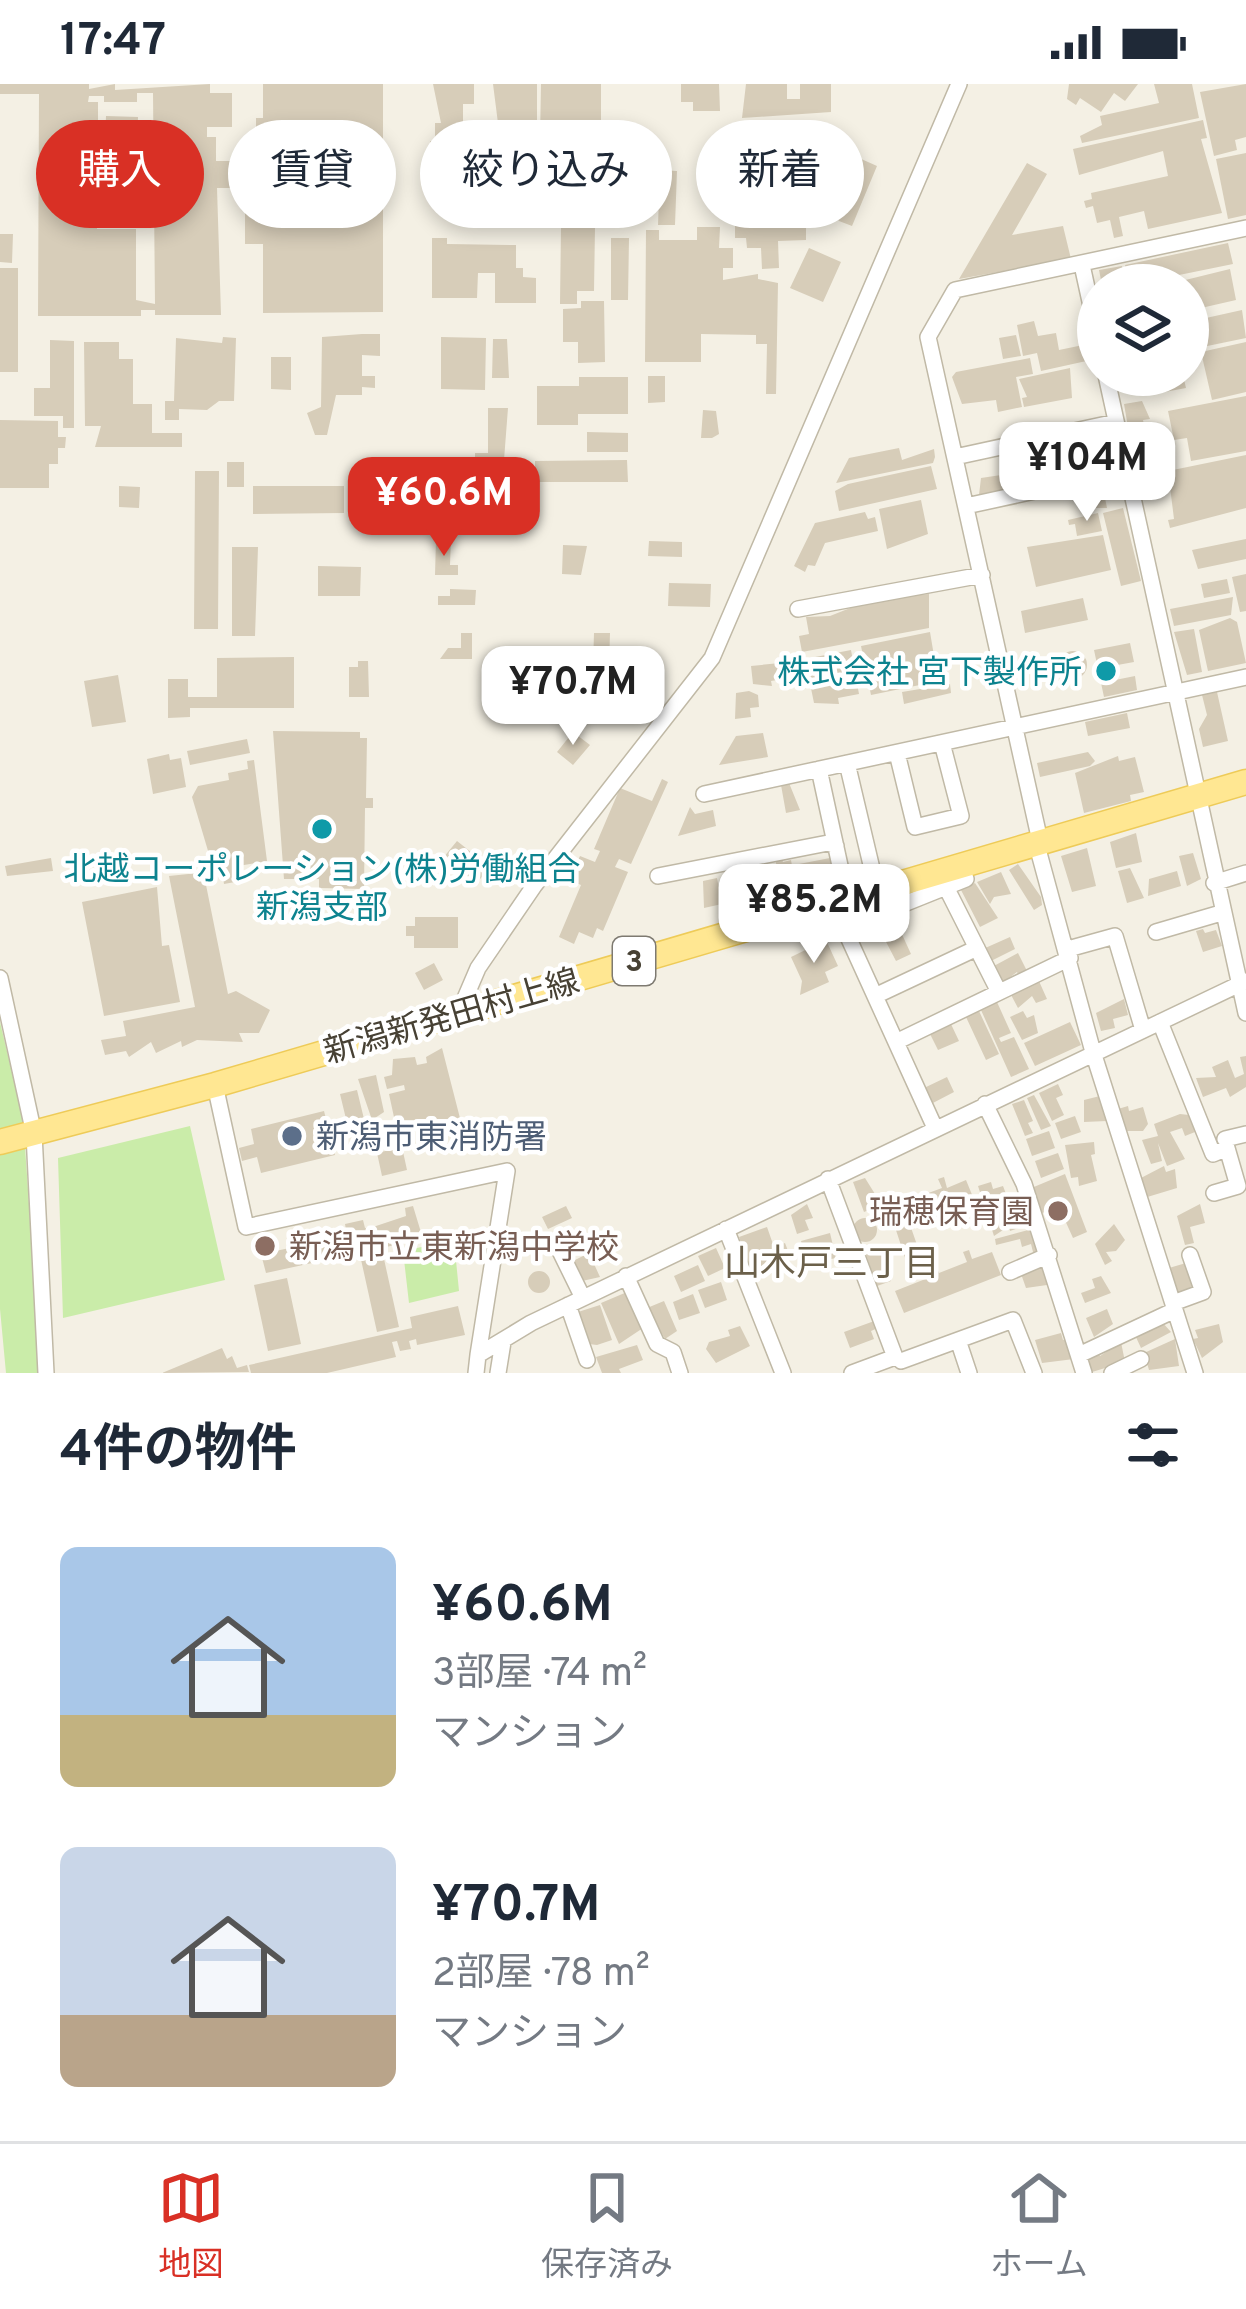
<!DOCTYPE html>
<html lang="ja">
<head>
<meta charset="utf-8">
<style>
	body { margin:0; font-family:Overpass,"Noto Sans JP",sans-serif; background:#f2f2f3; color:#1f2937; height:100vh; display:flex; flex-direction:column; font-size:45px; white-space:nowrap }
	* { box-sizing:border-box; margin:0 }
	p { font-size:39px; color:#747a83 }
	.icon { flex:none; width:66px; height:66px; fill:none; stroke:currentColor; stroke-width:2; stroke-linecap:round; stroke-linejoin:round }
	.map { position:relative; height:1289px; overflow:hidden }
	.side { display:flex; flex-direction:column; background:#fff; flex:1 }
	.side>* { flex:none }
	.top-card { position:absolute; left:36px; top:36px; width:1176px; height:108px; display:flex; gap:24px }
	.tools { position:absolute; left:1077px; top:180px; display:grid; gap:24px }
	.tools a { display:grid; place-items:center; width:132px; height:132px; border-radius:50%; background:#fff; box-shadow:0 6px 18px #0003; font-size:60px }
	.price { position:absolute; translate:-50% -102px; padding:0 27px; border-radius:24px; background:#fff; color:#222; font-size:39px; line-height:78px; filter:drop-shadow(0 3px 6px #0008) }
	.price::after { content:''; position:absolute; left:50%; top:72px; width:36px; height:27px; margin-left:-18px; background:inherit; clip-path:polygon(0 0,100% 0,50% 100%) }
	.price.selected { background:#d93025; color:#fff }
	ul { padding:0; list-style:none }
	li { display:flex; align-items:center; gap:36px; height:300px; padding:0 60px }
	li span { display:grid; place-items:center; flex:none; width:336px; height:240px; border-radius:18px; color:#555 }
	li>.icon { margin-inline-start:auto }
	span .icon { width:144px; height:144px; fill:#fffc; stroke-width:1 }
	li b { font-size:51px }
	h2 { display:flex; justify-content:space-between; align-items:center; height:144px; padding:0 60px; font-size:51px }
	.chip { padding:0 42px; border-radius:54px; background:#fff; box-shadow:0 6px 18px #0003; font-size:42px; line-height:108px }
	.chip.selected { background:#d93025; color:#fff }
	.status { display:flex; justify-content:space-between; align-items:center; height:84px; padding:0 60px; background:#fff; direction:ltr }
	.status svg { height:33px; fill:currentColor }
	.tabs { display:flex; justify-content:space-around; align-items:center; height:168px; border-top:3px solid #e0e1e3; background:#fff; font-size:33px; color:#747a83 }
	.tabs a { display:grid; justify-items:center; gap:6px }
	.tabs .selected { color:#d93025 }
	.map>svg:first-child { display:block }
	.green { fill:#caeca9 }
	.building { fill:#d7cdb9; fill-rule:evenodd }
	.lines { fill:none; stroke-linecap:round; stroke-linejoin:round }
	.street-casing { stroke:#c0b9a6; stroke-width:18 }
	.primary-casing { stroke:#eecb58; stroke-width:27 }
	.street { stroke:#fff; stroke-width:15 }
	.primary { stroke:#ffe792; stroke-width:24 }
	.culture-dot { fill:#0f9aa8; stroke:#fff; stroke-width:4.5 }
	.service-dot { fill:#5c6f8a; stroke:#fff; stroke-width:4.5 }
	.education-dot { fill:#8d6e63; stroke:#fff; stroke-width:4.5 }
	.labels { text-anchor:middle; stroke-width:9; stroke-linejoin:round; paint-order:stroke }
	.shield { fill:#fff; stroke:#7e7a71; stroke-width:3 }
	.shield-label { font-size:30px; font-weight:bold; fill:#474134 }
	.culture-label { font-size:33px; fill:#0d838f; stroke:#fff; text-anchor:end }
	.street-label { font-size:33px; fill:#474134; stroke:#fff }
	.service-label { font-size:33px; fill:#4e5e75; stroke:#fff; text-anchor:start }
	.education-label { font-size:33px; fill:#785e54; stroke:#fff; text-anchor:end }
	.neighbourhood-label { font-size:36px; fill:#6b604a; stroke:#fff }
</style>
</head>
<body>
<div class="status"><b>17:47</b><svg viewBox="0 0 49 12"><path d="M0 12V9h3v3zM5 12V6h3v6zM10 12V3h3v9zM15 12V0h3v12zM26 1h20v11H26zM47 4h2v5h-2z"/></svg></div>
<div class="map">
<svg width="1246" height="1289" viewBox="0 0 1246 1289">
	<rect width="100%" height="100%" fill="#f4f0e4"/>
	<path class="green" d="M0,938L23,1035L41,1289H6L0,1225Z
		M190,1042L225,1196L63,1234L58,1074Z
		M454,1156L459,1207L409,1219L403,1167Z"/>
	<path class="building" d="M0,0H89V5L115,0V6L210,0V9H232V43H207V53H216V77H231L235,96V104H217L221,231H155V226H141V232H38L39,10H0ZM137,9H153L155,220L136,216V145H97V78H135V64H98V18H88L89,12H104V18H137Z
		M263,0H383V228L263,229V160H245V123H264V100H256V34H263Z
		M433,0H474V20H463V115L430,116V57H435V39H441Z
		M493,0H537V55H500Z
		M541,0H601V50L594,55L540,54Z
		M681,0H719L720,27H693V18H681Z
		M746,0H787V15H800V0H831V28L742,34Z
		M1069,0H1138L1125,17L1114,9L1101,28L1080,14L1076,21L1067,15Z
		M1154,0H1192L1199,34L1082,59L1080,52L1102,41L1100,32L1159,19Z
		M1246,0V53L1235,56L1237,66L1214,72L1200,8Z
		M106,32L138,33L137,59L105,58Z
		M1203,36L1207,54L1201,55L1222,129L1148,145L1144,127L1119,133L1123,152L1114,154L1110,136L1097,139L1093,122L1086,124L1084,117L1092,115L1091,109L1168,92L1163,67L1079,91L1073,65Z
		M467,48H485L482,101L475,102Z
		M1246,69V131L1228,135L1216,75Z
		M850,70L877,82L852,142L839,137L827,119Z
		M497,72H510L515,108H496Z
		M1027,79L1047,90L1012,151L1063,142L1071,175L959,195Z
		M660,86L677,87L675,141H658Z
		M741,91H759V126H741Z
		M580,108L630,110L629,132L579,131Z
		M806,139V156L778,157L779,184L762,185L761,164H747L746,154H735V141Z
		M561,143H595L594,207H577V220H560Z
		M697,143H720L719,164H733V184H723V196L758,190V195L778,199L776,310H766L767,260H756V251L701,250V278H645L646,146H659V156H697Z
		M0,150H13L12,179L0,178Z
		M432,154H447V160L516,161V184H523V193L536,194V219H495V189H478L477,214H432Z
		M611,154H629L628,216H611Z
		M1228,159L1233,180L1130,201L1125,181Z
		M809,164L841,178L823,218L790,204Z
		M1122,182L1125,201H1102L1099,186Z
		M0,184H18V288H0Z
		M1230,185L1236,216L1188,227V201H1165Z
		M581,217H604L605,278L578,279V258H563V225L581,224Z
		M1242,226L1246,254L1188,266V238Z
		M1034,237L1038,252L1056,249L1059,266L1088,260L1091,276L1041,287L1037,269L1023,272L1017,241Z
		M362,250H380V272L362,271V292H375V304L362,303V311H336L327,351H315L307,329L321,323L322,253Z
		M1016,251L1021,272L1003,275L999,254Z
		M223,253L236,254L234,317H219L207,326L179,325V336H165V317H174L176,254L222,259Z
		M441,253L486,254L485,306L441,305Z
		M493,255H507L509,294H492Z
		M50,256L74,257V344H63V332H34V304H50Z
		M84,258H119V275H133V320H152V349H182V363H95L101,342H85Z
		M1246,258V308L1212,316L1201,268Z
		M271,273H291V306L271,305Z
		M1030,274L1033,290L1016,293L1022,323L998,328L996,316L962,320L952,293L956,288Z
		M1070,284L1072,314L1024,323L1022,314L1027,313L1019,295Z
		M1150,291H1183L1186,304L1154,310Z
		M648,292H665V318L648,319Z
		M579,293H628V330H578V341H537V302H579Z
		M1246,312V367L1191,377L1187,354L1174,356L1168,327Z
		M1142,317L1150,335L1143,336L1145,346L1129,349L1124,320Z
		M488,324H508L504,376H475V369H488Z
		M703,326L716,327L719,350L712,354H701Z
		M0,336L58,337V353H66L65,364H58V380H49V404H0Z
		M587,348L628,349V368H587Z
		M899,364L902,376L934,365L935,373L933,379L836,399L849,374Z
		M1246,371V424L1170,444L1168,436L1174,435L1168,387Z
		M627,376L628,398H535V377Z
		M227,378H244V403H227Z
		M430,382L504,383L503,433L444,432V402H430Z
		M931,382L937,405L839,427L835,407L848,400Z
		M1161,386L1165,403L1141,408L1137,391Z
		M195,387H219L218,545H194Z
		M1001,391L1004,407L979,411L981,394Z
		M1102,399L1107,424H1085L1081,405L1094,408L1092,401Z
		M119,402L140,403L139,424L119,423Z
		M253,402H344V429L253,430Z
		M921,416L928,450L887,465L879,425Z
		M1123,424L1141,497L1121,502L1103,429Z
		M865,428L868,435L875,433L878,447L825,459L815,482L808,481L805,488L794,482L815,439Z
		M1098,429L1102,447L1077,452L1075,440L1069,441L1068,436Z
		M1103,451L1111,486L1036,503L1027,463Z
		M436,455L451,456L450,481H458V491H435Z
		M1246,455V475L1198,485L1192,466Z
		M649,457L682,458V473L648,472Z
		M563,461L587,462L581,491L562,490Z
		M232,463H258L255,552H232Z
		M318,482L361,483L360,512H318Z
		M1246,490V527L1240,528L1232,493Z
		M1227,495L1230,509L1204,514L1201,500Z
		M669,499L711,500L710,523L668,522Z
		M450,505L476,506L475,521H438V512H450Z
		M929,510V544L802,568L799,552L809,550L806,533L830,532L873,515Z
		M1233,513L1231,531L1174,542L1170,525Z
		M1083,514L1088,536L1025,549L1021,527Z
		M1230,534L1237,538L1246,579L1208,587L1199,546Z
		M1194,545L1202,588L1187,591L1174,548Z
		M930,548L934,572L944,571L949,595L871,611L861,562Z
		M461,549H472V575H440L448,564H461Z
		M594,549H610L609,583L593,582Z
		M1130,559L1134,578L1112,582L1115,596L1135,592L1137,606L1104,613L1094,566Z
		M561 575a11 11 0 1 1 22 0a11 11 0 1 1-22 0Z
		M851,566L859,610L838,614L839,620L814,619L805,575Z
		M1059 581a14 14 0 1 1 28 0a14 14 0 1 1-28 0Z
		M294,573V624H190V633L168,634V595H188V613H217V574Z
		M358,577H368L369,613H349V583H358Z
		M780,579L783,595L771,597L772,602L753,600L751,582Z
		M118,591L126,638L92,643L84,597Z
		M950,600L951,609L904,620L902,608Z
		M749,607L758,611L759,623L750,624L751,633L735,635L736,609Z
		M1217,608L1228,657L1203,663L1199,645L1207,631L1202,611Z
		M1127,629L1130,644L1088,652L1085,638Z
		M273,647L360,648V654H367L366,714H373V724H365L364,805L319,804V795H284Z
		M573,648L590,661L573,681L557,668Z
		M763,649L768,673L719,681L736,652Z
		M247,655L250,669L190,681L187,667Z
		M1088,668L1095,677L1090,682L1040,693L1037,679Z
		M169,670L170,676L181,674L186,703L153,710L147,675Z
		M1118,672L1119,677L1135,673L1144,708L1130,711L1131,717L1084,729L1075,689Z
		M254,676L267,777L232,783L235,798L224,800L222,786L214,787L192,713L198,702L229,696L228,689L248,685L247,677Z
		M662,695L668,698L631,780L619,775L615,783L628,788L603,847L597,844L593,854L579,848L574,860L559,853L581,801L569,796L580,772L595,778L600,767L594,765L620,704L652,717Z
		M789,699L800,726L786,729L781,701Z
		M690,723L695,730L713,726L716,742L678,752Z
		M1136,749L1142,778L1116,784L1110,758Z
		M457,757L490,783L476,800L443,774Z
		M1087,764L1096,802L1072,808L1061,772Z
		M1193,769L1201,795L1187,802L1179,772Z
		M124,772L127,792L90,798L89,786L110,783L108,774Z
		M781,772L783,778L791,776L796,805L781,808L775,773Z
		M51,774L53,787L7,792L5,782Z
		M830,774L834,792L803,802L799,780Z
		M1018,780L1041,813L1042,821L1034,826L1009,786Z
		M1130,784L1144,814L1127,819L1118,787Z
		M1177,787L1181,802L1148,812L1149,795Z
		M1001,788L1011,810L994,813L990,820L977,798Z
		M198,789L205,796L228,910L236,907L270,926L259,949H239L243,958L197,956L182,963L181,957L156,969L151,958L129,973L126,967L105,971L101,956L126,952L123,937L195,923L169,792Z
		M717,794L722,820L704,824L703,797Z
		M975,799L998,834L980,843L961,806Z
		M157,803L162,862L169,861L180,918L104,932L82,818Z
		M415,833H458V864H414V852H406V842H415Z
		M1203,845L1205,849L1216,846L1222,862L1203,868L1196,847Z
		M900,846L911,870L896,877L884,854Z
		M1010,853L1015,865L991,877L983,865Z
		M826,856L838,882L825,888L829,898L800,911L802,897L791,873Z
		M1018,869L1028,889L1019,893L1017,888L1001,900L992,883Z
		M434,879L443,896L424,906L415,889Z
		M1038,895L1047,915L1036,919L1032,912L1018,924L1010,909Z
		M1124,915L1128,931L1113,935L1115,944L1101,947L1096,929Z
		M997,918L1011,949L999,954L1001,958L1014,953L1029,985L1011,993L981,926Z
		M979,927L999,970L986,976L966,933Z
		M1023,927L1027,934L1034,931L1038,949L1022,956L1010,933Z
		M950,938L959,957L938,966L929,948Z
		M1070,938L1081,961L1035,982L1024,959Z
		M442,964L462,1042L451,1045L449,1035L425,1040L426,1046L397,1047L389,1010L405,1006L404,1001L387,1005L384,993L392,991L393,975L415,973L417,981L427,979L426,973Z
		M1246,972V1003L1230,1013L1226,1004L1203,1013L1196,994L1216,993L1212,983L1228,976L1235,994L1244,990L1240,973Z
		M376,991L384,1028L372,1036L358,995Z
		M947,993L954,1008L931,1020L924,1004Z
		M1058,1000L1063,1011L1056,1014L1064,1031L1052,1037L1039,1009Z
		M357,1006L364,1035L347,1039L340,1010Z
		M1034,1011L1051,1042L1041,1046L1027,1014Z
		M1100,1012L1107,1037L1084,1038V1016Z
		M1024,1016L1033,1037L1028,1039L1033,1049L1025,1052L1012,1020Z
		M1128,1022L1129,1027L1143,1023L1148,1040L1143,1047H1125L1118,1025Z
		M324,1027L335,1071L261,1089L257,1073L242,1077L239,1064L254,1060L251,1045Z
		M1180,1030L1189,1031L1195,1048L1185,1052L1182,1044L1170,1048L1185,1075L1167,1082L1158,1059L1162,1077L1151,1080L1142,1056L1158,1052L1154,1040Z
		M1075,1032L1081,1048L1061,1055L1055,1039Z
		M1049,1047L1055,1064L1032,1072L1026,1055Z
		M1094,1058L1095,1070L1091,1071L1097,1097L1079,1102L1078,1093L1071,1094L1065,1061Z
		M402,1063L407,1086L382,1092L377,1069Z
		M1058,1069L1064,1085L1041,1094L1035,1077Z
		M1164,1082L1166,1088L1175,1085L1177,1104L1144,1114L1139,1095Z
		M1065,1090L1087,1148L1073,1154L1059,1123L1039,1130L1029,1105Z
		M944,1093L947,1104L966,1096L975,1118L932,1135L923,1111L942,1104L938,1095Z
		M865,1094L875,1110L872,1116L878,1113L881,1121L864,1128L853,1098Z
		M991,1098L993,1105L1003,1102L1019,1144L1010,1147L1009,1142L994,1152L978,1102Z
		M807,1120L813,1134L805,1136L809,1146L797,1150L791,1131Z
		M1200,1120L1205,1139L1190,1143L1194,1159L1185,1161L1177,1132Z
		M413,1122L423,1155L266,1189L261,1170L347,1152L345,1140L363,1136L365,1144L373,1143L406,1132L405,1124Z
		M566,1122L572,1134L548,1145L542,1133Z
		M853 1146a12 12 0 1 1 24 0a12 12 0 1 1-24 0Z
		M908,1135L924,1181L909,1186L894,1140Z
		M1114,1140L1125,1156L1116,1167L1106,1168L1112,1177L1105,1181L1095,1160Z
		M767,1143L774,1163L785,1159L790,1172L751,1186L739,1153Z
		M1032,1145L1041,1170L1034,1172L1031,1160L1022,1163L1020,1155L996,1161L995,1155Z
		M830,1149L836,1174L807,1180L801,1157Z
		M878,1161L891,1197L877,1202L864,1165Z
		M716,1164L725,1184L708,1192L698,1172Z
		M969,1166L972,1175L992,1168L1001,1191L904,1229L895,1207L933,1192L929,1181L935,1179L939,1189L967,1178L963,1168Z
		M367,1169L369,1178L384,1175L399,1243L377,1248L360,1171Z
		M589,1169L600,1193L582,1197L573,1177Z
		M1045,1177L1054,1200L1026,1204L1020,1187Z
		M1186,1179L1194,1204L1177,1210L1169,1184Z
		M698,1181L705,1197L681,1208L674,1192Z
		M528 1198a11 11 0 1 1 22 0a11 11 0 1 1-22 0Z
		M1101,1192L1111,1209L1085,1219L1081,1209L1095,1204L1092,1195Z
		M287,1194L301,1260L268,1267L254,1201Z
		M721,1198L727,1216L705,1224L698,1206Z
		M627,1208L643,1244L619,1260L601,1219Z
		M693,1210L700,1229L679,1236L673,1218Z
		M664,1217L677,1247L665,1255L647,1224Z
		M600,1221L612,1256L597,1261L589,1260L578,1228Z
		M458,1222L465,1251L417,1261L416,1255L409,1257L411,1265L400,1267L397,1257L392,1258L396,1273L327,1289H251L249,1281L412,1244L410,1233Z
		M1107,1225L1113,1240L1094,1253L1086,1234Z
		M877,1236L880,1243L871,1247L874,1255L850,1264L844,1248Z
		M1162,1238L1171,1248L1141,1264L1135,1251Z
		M1219,1240L1223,1258L1202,1274L1193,1255L1198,1254L1195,1246Z
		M740,1242L750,1262L716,1279L706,1265L709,1258L730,1252L728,1246Z
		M1061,1249L1063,1256L1069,1254L1074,1275L1042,1279L1035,1256Z
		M1175,1255L1179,1282L1149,1286L1144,1269Z
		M1121,1258L1125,1278L1092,1288L1086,1272L1098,1267L1100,1272Z
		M637,1261L643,1276L619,1285L621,1289H602L596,1273Z
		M222,1264L227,1275L232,1272L237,1284L247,1281L249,1288L162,1289Z"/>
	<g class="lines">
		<defs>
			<path id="street" d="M1082,181L1098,254
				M1106,291L1246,929
				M955,373L1116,338
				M966,422L1127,387
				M798,525L982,491
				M897,669L915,743L961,732L942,659
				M847,679L877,806
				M819,685L847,814
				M704,710L1246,593
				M1040,757L928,253L955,206L1246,144
				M1036,758L1093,968L1195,1289
				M658,792L828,759L836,762
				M1214,799L1246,789
				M946,803L999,908
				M1156,848L1221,829
				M1068,865L1115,852L1143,946
				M0,894L34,1050L46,1289
				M875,912L977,864
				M460,926L478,884L534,802L712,574L959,0
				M1160,938L1213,1070L1227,1064L1238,1102L1214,1109
				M898,957L1070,874
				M215,1001L246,1143L507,1087L478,1271
				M985,1020L1024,1100L1084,1289
				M935,1044L844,844L966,795L961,781
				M1225,1055L1246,1050
				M828,1095L895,1273L852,1289
				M726,1145L783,1289
				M555,1157L583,1214
				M1010,1188L1049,1171
				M626,1192L657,1260L673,1268L680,1289
				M1173,1219L1203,1208L1190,1171
				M568,1221L587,1276
				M958,1256L969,1289
				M1081,1270L1175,1226
				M901,1277L1013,1236L1034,1289
				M476,1289L478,1271L531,1239L1246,897
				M498,1289L503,1258
				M1112,1289L1141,1275"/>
			<path id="primary" d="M0,1058L215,1001L1246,698"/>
		</defs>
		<use href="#street" class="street-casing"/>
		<use href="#primary" class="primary-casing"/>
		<use href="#street" class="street"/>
		<use href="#primary" class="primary"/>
	</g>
	<g class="culture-dot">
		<circle cx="1106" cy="587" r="12"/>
		<circle cx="322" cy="745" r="12"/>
	</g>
	<circle class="service-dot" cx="292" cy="1052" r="12"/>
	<g class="education-dot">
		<circle cx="1058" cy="1127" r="12"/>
		<circle cx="265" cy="1162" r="12"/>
	</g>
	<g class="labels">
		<rect class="shield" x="613" y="853" width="42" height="48" rx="9"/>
		<g class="shield-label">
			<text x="634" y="887">3</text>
		</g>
		<g class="culture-label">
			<text x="1082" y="599">株式会社 宮下製作所</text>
			<text x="322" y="796" text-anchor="middle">北越コーポレーション(株)労働組合<tspan x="322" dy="38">新潟支部</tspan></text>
		</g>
		<g class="street-label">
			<text transform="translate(451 931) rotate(-16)" y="12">新潟新発田村上線</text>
		</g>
		<g class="service-label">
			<text x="316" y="1064">新潟市東消防署</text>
		</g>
		<g class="education-label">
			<text x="1034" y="1139">瑞穂保育園</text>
			<text x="289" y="1174" text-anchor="start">新潟市立東新潟中学校</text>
		</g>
		<g class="neighbourhood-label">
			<text x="832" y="1191">山木戸三丁目</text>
		</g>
	</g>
</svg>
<div class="tools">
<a><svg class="icon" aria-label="layers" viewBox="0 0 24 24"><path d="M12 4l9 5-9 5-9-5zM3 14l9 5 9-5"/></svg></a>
</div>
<b class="price" style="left:1087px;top:440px">¥104M</b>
<b class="price selected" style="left:444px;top:475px">¥60.6M</b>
<b class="price" style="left:573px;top:664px">¥70.7M</b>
<b class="price" style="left:814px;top:882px">¥85.2M</b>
<div class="top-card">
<a class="chip selected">購入</a>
<a class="chip">賃貸</a>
<a class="chip">絞り込み</a>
<a class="chip">新着</a>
</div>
</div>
<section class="side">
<h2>4件の物件<svg class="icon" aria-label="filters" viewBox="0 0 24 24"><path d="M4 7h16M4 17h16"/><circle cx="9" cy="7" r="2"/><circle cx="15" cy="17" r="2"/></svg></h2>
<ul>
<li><span style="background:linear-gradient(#a9c7e8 70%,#c2b280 0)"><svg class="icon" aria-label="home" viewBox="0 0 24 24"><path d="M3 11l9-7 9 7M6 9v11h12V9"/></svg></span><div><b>¥60.6M</b><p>3部屋 · 74 m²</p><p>マンション</p></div></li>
<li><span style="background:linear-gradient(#c9d6e8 70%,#b9a48a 0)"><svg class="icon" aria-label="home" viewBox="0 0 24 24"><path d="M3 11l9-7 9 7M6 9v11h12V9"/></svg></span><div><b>¥70.7M</b><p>2部屋 · 78 m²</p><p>マンション</p></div></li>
</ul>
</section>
<nav class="tabs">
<a class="selected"><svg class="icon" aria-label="map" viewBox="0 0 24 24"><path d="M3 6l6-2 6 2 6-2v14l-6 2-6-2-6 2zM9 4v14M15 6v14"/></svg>地図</a>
<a><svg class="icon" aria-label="saved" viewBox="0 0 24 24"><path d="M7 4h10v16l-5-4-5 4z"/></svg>保存済み</a>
<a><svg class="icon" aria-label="home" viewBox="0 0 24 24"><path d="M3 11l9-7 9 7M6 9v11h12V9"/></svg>ホーム</a>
</nav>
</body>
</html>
